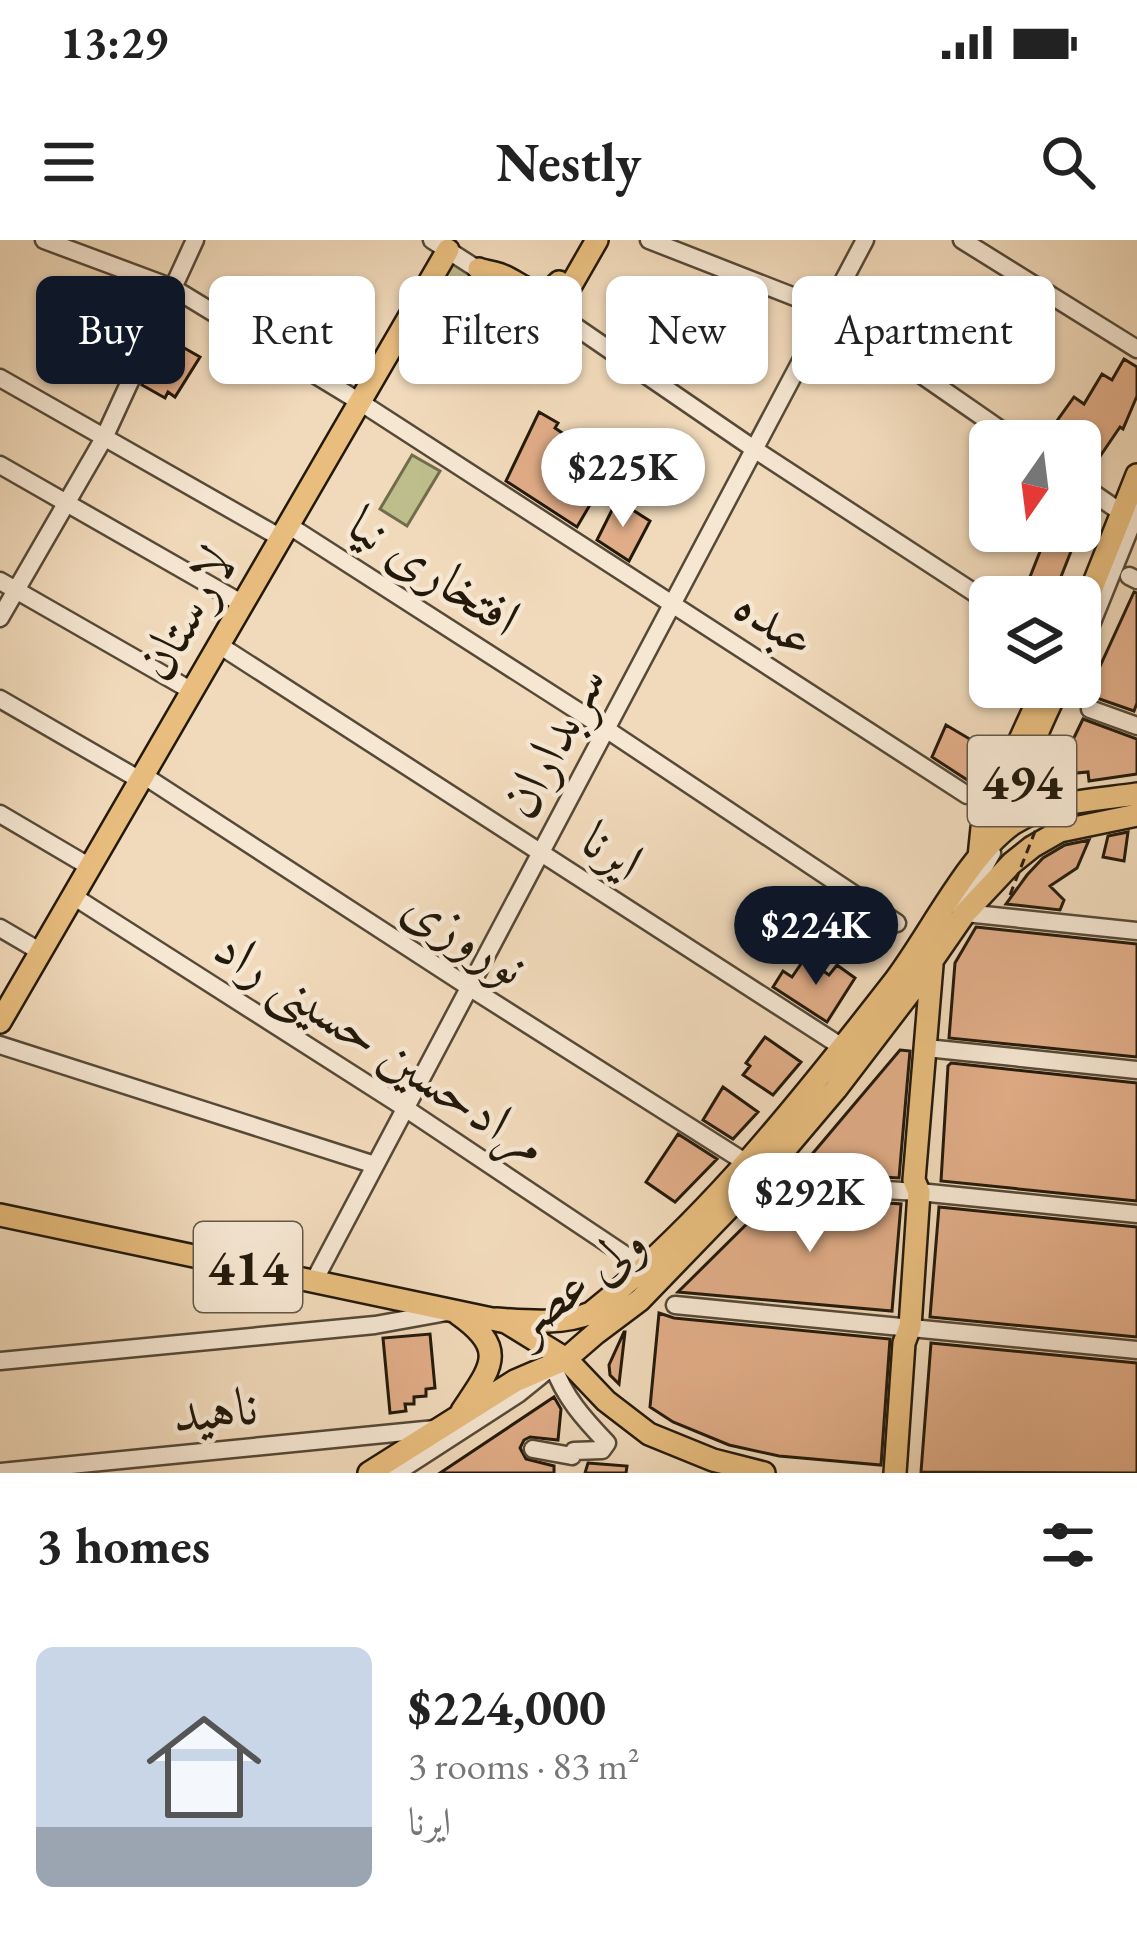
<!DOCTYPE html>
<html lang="en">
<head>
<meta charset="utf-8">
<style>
	body { margin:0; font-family:"EB Garamond",Amiri,serif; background:#f6f6f6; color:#222; height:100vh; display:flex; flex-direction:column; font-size:45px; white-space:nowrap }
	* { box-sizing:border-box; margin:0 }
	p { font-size:39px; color:#767676 }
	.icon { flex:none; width:66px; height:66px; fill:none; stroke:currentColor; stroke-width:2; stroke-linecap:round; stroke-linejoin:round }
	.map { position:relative; height:1233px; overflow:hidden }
	.details { display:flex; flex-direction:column; background:#fff; flex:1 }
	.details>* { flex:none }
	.guide { position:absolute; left:36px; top:36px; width:1065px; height:108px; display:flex; gap:24px }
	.needle { width:78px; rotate:194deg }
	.controls { position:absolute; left:969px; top:180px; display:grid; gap:24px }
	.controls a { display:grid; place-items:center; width:132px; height:132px; border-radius:18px; background:#fff; box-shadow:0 3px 9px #0004; font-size:60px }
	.price { position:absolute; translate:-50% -102px; padding:0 27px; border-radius:42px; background:#fff; color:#222; font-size:39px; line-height:78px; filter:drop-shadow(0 3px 6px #0008) }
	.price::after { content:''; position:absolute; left:50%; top:72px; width:36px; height:27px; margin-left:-18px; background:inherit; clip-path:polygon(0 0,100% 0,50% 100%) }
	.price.current { background:#111827; color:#fff }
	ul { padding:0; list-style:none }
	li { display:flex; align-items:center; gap:36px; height:300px; padding:0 36px }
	li span { display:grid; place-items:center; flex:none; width:336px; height:240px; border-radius:18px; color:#555 }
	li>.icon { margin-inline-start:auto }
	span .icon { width:144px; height:144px; fill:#fffc; stroke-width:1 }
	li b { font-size:51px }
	h2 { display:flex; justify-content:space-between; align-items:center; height:144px; padding:0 36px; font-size:51px }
	.chip { padding:0 42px; border-radius:18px; background:#fff; box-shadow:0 3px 9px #0004; font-size:42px; line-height:108px }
	.chip.current { background:#111827; color:#fff }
	.status { display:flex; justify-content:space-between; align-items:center; height:84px; padding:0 60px; background:#fff; direction:ltr }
	.status svg { height:33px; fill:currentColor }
	header { display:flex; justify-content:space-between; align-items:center; height:156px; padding:0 36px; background:#fff; font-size:54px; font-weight:700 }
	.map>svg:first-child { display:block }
	.green { fill:#bebe8d; stroke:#706c4c; stroke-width:3 }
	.building { fill:#e1ad88; stroke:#23190b; stroke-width:3 }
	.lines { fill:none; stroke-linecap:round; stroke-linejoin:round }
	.minor-casing { stroke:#564937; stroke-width:21 }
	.major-casing { stroke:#23190b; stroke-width:26 }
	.path { stroke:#23190b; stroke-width:3; stroke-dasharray:9 6; stroke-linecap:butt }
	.minor { stroke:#f6e7d3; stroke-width:16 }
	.major { stroke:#e8bd7e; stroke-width:21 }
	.path-bridge { stroke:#23190b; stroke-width:3; stroke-dasharray:9 6; stroke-linecap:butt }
	.labels { text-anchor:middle; stroke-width:9; stroke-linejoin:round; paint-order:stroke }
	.shield { fill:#f6e7d3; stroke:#625747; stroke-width:3 }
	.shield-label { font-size:51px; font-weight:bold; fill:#23190b }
	.street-label { font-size:54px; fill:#23190b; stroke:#f6e7d3 }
</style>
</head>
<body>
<div class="status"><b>13:29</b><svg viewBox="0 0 49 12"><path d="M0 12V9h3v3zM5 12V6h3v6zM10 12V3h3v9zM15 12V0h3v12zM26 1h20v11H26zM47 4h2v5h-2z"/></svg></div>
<header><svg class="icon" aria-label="menu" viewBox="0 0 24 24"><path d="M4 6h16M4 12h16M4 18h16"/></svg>Nestly<svg class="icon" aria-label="search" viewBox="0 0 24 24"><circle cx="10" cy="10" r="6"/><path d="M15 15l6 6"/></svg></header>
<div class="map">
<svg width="1137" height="1233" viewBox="0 0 1137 1233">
	<rect width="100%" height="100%" fill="#f1dabb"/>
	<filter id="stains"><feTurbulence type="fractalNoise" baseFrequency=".00167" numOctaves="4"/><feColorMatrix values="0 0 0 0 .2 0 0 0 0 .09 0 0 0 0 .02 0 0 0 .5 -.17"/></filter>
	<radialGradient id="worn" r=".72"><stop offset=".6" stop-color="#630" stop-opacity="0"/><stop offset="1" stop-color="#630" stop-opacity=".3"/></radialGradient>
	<path class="green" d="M453,22L508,61L417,84Z
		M412,215L440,231L407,286L380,269Z"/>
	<path class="building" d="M165,97L200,117L175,157L168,152L165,158L142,145Z
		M1124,119L1137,127V156L1123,189L1120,187L1088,234L1080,231V201H1059L1062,196L1054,191V185L1074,157L1084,164L1102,134L1112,140Z
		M539,172L558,183L555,188L612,227L577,287L506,241Z
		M617,260L650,281L629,321L597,300Z
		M1029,291H1079L1053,357H1022L1041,309L1026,298Z
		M1134,352L1137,353V463L1134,471L1094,457H1086Z
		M1083,479L1137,499V534L1089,541L1088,532L1056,535Z
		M946,485L990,511L975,545L932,517Z
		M1128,592L1124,621L1103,617L1108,596Z
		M1089,600L1077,628L1050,646L1064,660L1060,670L1006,664L1027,635L1043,618L1065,605Z
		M976,687L1137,704V817L949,798L955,723Z
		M805,718L829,735L837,725L855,738L827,782L773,747L783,731L792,737Z
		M765,797L801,822L773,855L743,835L750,826L746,823Z
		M900,810L910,811L899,938L797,932Z
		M951,823L1137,843V961L941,941L948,826Z
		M723,847L758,872L733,899L703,880Z
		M678,894L717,919L675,962L646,942Z
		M776,955L901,964L892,1071L678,1052Z
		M939,967L1137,987V1097L930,1077Z
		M659,1073L674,1078L890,1099L881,1225L779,1216L729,1205L673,1182L650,1167Z
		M624,1092H625L619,1144L610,1135L609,1125Z
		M430,1094L435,1148L426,1149V1156L414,1157V1164H405L406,1171L390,1173L383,1098Z
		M931,1103L1137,1123V1233L921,1232Z
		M554,1157L561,1169L558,1200L530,1197L524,1200L520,1208L526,1219L554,1226V1233H440Z
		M588,1223L627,1226L626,1233H585Z"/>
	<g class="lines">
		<defs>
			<path id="minor" d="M44,0L173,48L360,162L967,555
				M432,0L488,36
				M649,0L828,70L1017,201
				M962,0L1137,109
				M541,66L547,67L754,209L990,363
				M0,138L281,298
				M0,225L243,364
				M1080,244L1122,273
				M288,285L606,489L897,683
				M1129,336L1137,340
				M0,341L192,451
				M0,378L104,198L195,0
				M219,405L842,807
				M1080,412L1137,271
				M0,459L140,540
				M1090,469L1137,486
				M143,535L469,747L745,922
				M0,574L90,627
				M73,656L405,868L643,1027
				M961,669L992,613
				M965,673L1137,691
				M0,688L41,712
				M0,805L375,925
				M936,809L1137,830
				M760,936L784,944L919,952L1137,974
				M314,1041L865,0
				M675,1065L1137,1110
				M0,1121L375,1085L447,1072
				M553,1125C564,1157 584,1179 607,1203L602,1210L574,1211L572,1216
				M533,1209L572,1216
				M0,1232L435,1189
				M396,1233L518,1154L544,1133"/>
			<path id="major" d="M479,29C484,31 496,33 501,35C524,44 538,65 559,42
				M402,90L487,67L553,65L566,54L597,0
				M1080,378L1137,235
				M1048,570L1026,562C1013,533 1046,476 1058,447
				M979,617L982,588L989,568L1044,447
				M0,782L448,10
				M0,975L506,1082L566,1119L606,1161L649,1194L713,1220L764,1233
				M458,1074C509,1110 491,1127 462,1171
				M496,1079C527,1081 561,1085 591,1073C707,980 802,860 893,743C928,698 968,614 1014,583C1049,561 1097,560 1137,554
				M369,1233L515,1141L566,1119L596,1093L640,1060L781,914L836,849L911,751L965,673L1012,623L1032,607L1060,591L1137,575
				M895,1233L904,1103L910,1087L919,952L914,940L932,725"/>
		</defs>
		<use href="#minor" class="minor-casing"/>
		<use href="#major" class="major-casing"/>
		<path class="path" d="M1047,538L1042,535L1044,532L1056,538"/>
		<use href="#minor" class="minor"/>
		<use href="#major" class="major"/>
		<path class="path-bridge" d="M1010,655L1056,538"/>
	</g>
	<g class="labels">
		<g class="shield">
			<rect x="968" y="496" width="108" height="90" rx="9"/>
			<rect x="194" y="982" width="108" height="90" rx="9"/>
		</g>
		<g class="shield-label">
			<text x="1022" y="559">494</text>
			<text x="248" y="1045">414</text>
		</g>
		<g class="street-label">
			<text transform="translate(435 330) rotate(33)" y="19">افتخاری نیا</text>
			<text transform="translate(185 373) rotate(-60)" y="19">لارستان</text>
			<text transform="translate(776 381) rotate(33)" y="19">عبده</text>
			<text transform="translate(552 501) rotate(-62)" y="19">سربداران</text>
			<text transform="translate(613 610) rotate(33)" y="19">ايرنا</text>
			<text transform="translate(466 695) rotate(33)" y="19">نوروزی</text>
			<text transform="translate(382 805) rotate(33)" y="19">مرادحسین حسینی راد</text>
			<text transform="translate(577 1040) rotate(-37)" y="19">ولی عصر</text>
			<text transform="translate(215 1169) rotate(-6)" y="19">ناهید</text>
		</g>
	</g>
	<rect width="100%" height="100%" filter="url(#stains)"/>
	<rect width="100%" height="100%" fill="url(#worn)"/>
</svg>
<div class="controls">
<a><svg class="needle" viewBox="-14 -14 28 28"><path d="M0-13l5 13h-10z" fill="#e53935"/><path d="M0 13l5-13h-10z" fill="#767676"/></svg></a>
<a><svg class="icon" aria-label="layers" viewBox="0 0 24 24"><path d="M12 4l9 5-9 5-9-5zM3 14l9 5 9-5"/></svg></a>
</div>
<b class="price" style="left:623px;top:290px">$225K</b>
<b class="price current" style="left:816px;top:748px">$224K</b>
<b class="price" style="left:810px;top:1015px">$292K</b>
<div class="guide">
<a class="chip current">Buy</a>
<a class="chip">Rent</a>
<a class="chip">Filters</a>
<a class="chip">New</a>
<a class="chip">Apartment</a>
</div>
</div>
<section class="details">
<h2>3 homes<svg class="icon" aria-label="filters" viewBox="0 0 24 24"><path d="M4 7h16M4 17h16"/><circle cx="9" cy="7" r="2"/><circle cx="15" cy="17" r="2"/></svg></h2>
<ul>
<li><span style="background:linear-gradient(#c9d6e8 75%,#9aa5b1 0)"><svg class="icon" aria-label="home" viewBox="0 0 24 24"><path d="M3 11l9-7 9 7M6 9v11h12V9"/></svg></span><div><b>$224,000</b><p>3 rooms · 83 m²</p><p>ايرنا</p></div></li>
</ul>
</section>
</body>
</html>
